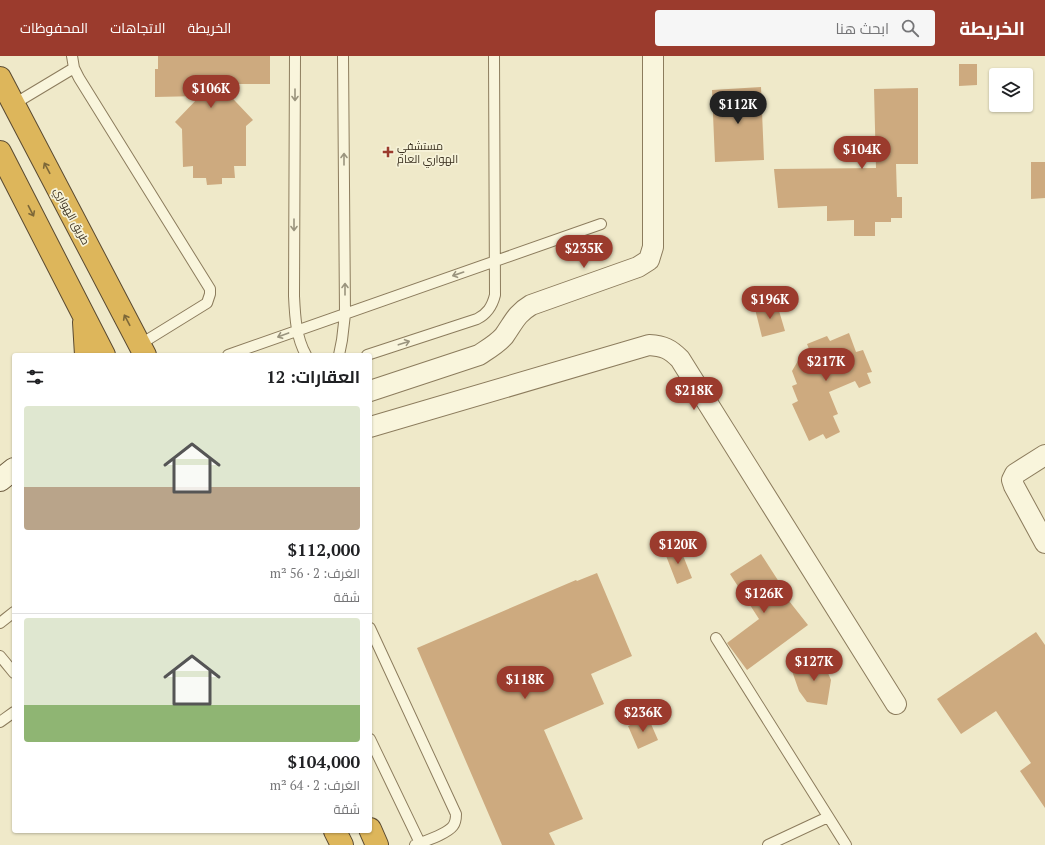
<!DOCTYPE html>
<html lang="ar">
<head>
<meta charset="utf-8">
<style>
	body { margin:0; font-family:"PT Serif",Cairo,serif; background:#f6f6f6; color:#202124; direction:rtl; height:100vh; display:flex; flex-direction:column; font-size:15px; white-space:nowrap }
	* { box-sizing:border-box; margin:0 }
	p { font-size:13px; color:#757577 }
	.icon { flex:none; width:22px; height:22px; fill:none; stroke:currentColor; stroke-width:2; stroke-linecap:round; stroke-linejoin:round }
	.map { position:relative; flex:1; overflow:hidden; direction:ltr }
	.drawer { position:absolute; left:12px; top:297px; width:360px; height:480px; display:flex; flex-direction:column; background:#fff; border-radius:4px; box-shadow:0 1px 3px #0004; direction:rtl }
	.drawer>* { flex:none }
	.fabs { position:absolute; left:989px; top:12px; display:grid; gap:8px }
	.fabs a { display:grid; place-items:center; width:44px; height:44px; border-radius:4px; background:#fff; box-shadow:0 1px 3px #0004; font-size:20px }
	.price { position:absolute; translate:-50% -34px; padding:0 9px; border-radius:14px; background:#9b3b2d; color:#fff; font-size:13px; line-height:26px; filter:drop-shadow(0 1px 2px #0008) }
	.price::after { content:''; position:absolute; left:50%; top:24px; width:12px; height:9px; margin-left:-6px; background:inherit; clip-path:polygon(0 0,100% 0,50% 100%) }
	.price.active { background:#222; color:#fff }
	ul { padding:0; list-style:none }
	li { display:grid; align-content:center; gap:8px; height:212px; padding:0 12px }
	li+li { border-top:1px solid #e0e0e0 }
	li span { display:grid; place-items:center; height:124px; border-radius:4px; color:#555 }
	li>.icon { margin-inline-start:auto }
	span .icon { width:72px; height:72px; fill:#fffc; stroke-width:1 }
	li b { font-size:17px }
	h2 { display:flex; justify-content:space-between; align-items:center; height:48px; padding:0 12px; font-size:17px }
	header { display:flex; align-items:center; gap:24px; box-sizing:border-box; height:56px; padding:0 20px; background:#9b3b2d; color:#fff }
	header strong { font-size:19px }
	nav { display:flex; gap:22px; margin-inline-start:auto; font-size:14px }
	.search { width:280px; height:36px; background:#f6f6f6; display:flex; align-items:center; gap:10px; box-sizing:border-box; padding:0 14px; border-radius:4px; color:#757577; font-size:15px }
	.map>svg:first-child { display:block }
	.building { fill:#cdaa7f }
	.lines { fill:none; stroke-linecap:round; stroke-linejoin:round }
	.lane-casing { stroke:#8c7c5d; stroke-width:12 }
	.street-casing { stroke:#8c7c5d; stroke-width:22 }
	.secondary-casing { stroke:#6e5d40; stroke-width:24 }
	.highway-casing { stroke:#5a4a31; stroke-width:24 }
	.lane { stroke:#f9f5dc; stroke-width:10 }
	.street { stroke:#f9f5dc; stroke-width:20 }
	.secondary { stroke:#f9f5dc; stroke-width:22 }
	.highway { stroke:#ddb65b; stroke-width:22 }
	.oneway { stroke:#9a947e }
	.oneway2 { stroke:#7c6738 }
	.poi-dot { fill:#9b3b2d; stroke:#f6f2d8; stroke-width:1.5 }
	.labels { text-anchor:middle; stroke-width:3.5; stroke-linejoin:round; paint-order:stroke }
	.poi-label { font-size:11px; fill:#3c3221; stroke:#f6f2d8; text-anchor:start }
	.street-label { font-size:11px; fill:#3c3221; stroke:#f6f2d8 }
</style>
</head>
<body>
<header>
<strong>الخريطة</strong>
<div class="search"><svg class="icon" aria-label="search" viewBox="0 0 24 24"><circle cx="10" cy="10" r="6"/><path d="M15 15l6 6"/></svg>ابحث هنا</div>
<nav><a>الخريطة</a><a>الاتجاهات</a><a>المحفوظات</a></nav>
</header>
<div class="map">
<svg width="1045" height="789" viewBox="0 0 1045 789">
	<rect width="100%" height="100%" fill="#efe9c9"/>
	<path class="building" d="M158,0H270V28H219L253,64L246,70V110H234L235,122H222V128L207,129L206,122H193V110L183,111L182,73L175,66L200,40L155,41V13H158Z
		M959,8H977V29L959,30Z
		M761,31L764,104L715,106L712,34Z
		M918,32V108H896L897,141H902V162H891V166H875V180H854V164L827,165V150L778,152L774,113L876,112L874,33Z
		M1031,106H1045V142L1031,143Z
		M777,248L785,275L762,281L755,253Z
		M849,277L856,296L863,294L872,316L867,317L871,327L859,332L855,325L829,336L838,358L833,360L840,376L826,383L823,378L809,385L792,348L798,345L792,330L797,328L792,315L799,303H813L807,288L827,280L830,285Z
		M663,492H680L692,522L677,528Z
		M761,498L781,529L778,531L808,569L747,614L727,587L759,563L730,518Z
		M597,517L632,600L591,618L604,648L544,674L583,763L549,777L555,789H502L417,592L576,524L577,525Z
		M1036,576L1045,589V752L1020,715L1031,707L996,655L961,678L937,643Z
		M822,603L831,624L827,649L807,646L799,635L792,615Z
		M648,661L658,684L638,693L628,670Z"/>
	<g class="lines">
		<defs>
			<path id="lane" d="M72,0L74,12L79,22L210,233V238L207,247L139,289
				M295,0L294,240C295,261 296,281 306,299
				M14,48L74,12
				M228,299L601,168
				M339,299L342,284L345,258L343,0
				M367,299L477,263C487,258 492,251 495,239L494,0
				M0,567L14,556
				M370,572L456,758C456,762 456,766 453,770C447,778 425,785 415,789
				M716,582L846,789
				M0,600L14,617
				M0,666L14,656
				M370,683L420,787
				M768,789L828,761"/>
			<path id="street" d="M370,335L479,299C488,293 497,288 504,280C514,266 516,258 531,249L638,211L649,204L653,191V0
				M370,371L649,289C664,290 670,293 680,303L896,648
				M1045,399L1015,418L1012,424L1014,430L1045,487"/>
			<path id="secondary" d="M0,424L14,413"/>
			<path id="highway" d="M0,22L145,299
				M0,96L104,299
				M84,266L86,299
				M370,773L377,789
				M335,775L342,789"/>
		</defs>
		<use href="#lane" class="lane-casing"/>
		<use href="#street" class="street-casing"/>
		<use href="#secondary" class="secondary-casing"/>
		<use href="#highway" class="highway-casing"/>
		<use href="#lane" class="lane"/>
		<use href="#street" class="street"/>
		<use href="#secondary" class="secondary"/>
		<use href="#highway" class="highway"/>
	</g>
	<defs><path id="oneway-shaft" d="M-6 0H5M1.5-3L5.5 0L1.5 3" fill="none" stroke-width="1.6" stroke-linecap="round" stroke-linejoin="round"/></defs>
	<g class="oneway">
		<use href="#oneway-shaft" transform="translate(295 39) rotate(90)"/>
		<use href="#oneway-shaft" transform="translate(344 103) rotate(-90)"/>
		<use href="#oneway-shaft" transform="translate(294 169) rotate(90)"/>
		<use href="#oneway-shaft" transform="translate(458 218) rotate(161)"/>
		<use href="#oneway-shaft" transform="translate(345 233) rotate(-90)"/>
		<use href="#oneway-shaft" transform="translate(283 279) rotate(160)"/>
		<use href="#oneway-shaft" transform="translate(404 287) rotate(-18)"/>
	</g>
	<g class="oneway2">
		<use href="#oneway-shaft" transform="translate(47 112) rotate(-118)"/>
		<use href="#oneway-shaft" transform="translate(31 155) rotate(63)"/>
		<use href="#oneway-shaft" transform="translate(127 264) rotate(-118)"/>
	</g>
	<path class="poi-dot" d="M386 90h4v4h4v4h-4v4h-4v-4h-4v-4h4z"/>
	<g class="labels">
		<g class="poi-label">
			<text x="397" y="94">مستشفي<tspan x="397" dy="13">الهواري العام</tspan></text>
		</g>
		<g class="street-label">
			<text transform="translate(72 160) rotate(62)" y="4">طريق الهواري</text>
		</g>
	</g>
</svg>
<div class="fabs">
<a><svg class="icon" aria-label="layers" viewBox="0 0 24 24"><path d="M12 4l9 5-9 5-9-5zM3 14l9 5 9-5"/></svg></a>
</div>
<b class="price" style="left:211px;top:53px">$106K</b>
<b class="price active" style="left:738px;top:69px">$112K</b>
<b class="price" style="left:862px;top:114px">$104K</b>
<b class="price" style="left:584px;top:213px">$235K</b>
<b class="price" style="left:770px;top:264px">$196K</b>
<b class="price" style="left:826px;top:326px">$217K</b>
<b class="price" style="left:694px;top:355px">$218K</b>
<b class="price" style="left:678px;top:509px">$120K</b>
<b class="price" style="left:764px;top:558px">$126K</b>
<b class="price" style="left:814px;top:626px">$127K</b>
<b class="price" style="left:525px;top:644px">$118K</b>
<b class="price" style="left:643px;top:677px">$236K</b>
<section class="drawer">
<h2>العقارات: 12<svg class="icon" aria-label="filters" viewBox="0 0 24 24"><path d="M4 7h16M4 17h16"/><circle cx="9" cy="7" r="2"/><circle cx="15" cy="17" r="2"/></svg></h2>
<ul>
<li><span style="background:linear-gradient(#dfe7d0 65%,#b9a48a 0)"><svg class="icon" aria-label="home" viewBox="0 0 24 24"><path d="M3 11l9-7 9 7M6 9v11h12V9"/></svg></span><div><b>$112,000</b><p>الغرف: 2 · 56 m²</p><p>شقة</p></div></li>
<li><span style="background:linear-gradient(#dfe7d0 70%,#8fb573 0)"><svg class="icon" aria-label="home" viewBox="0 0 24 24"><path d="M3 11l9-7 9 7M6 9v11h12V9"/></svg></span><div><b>$104,000</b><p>الغرف: 2 · 64 m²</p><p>شقة</p></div></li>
</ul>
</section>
</div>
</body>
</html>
